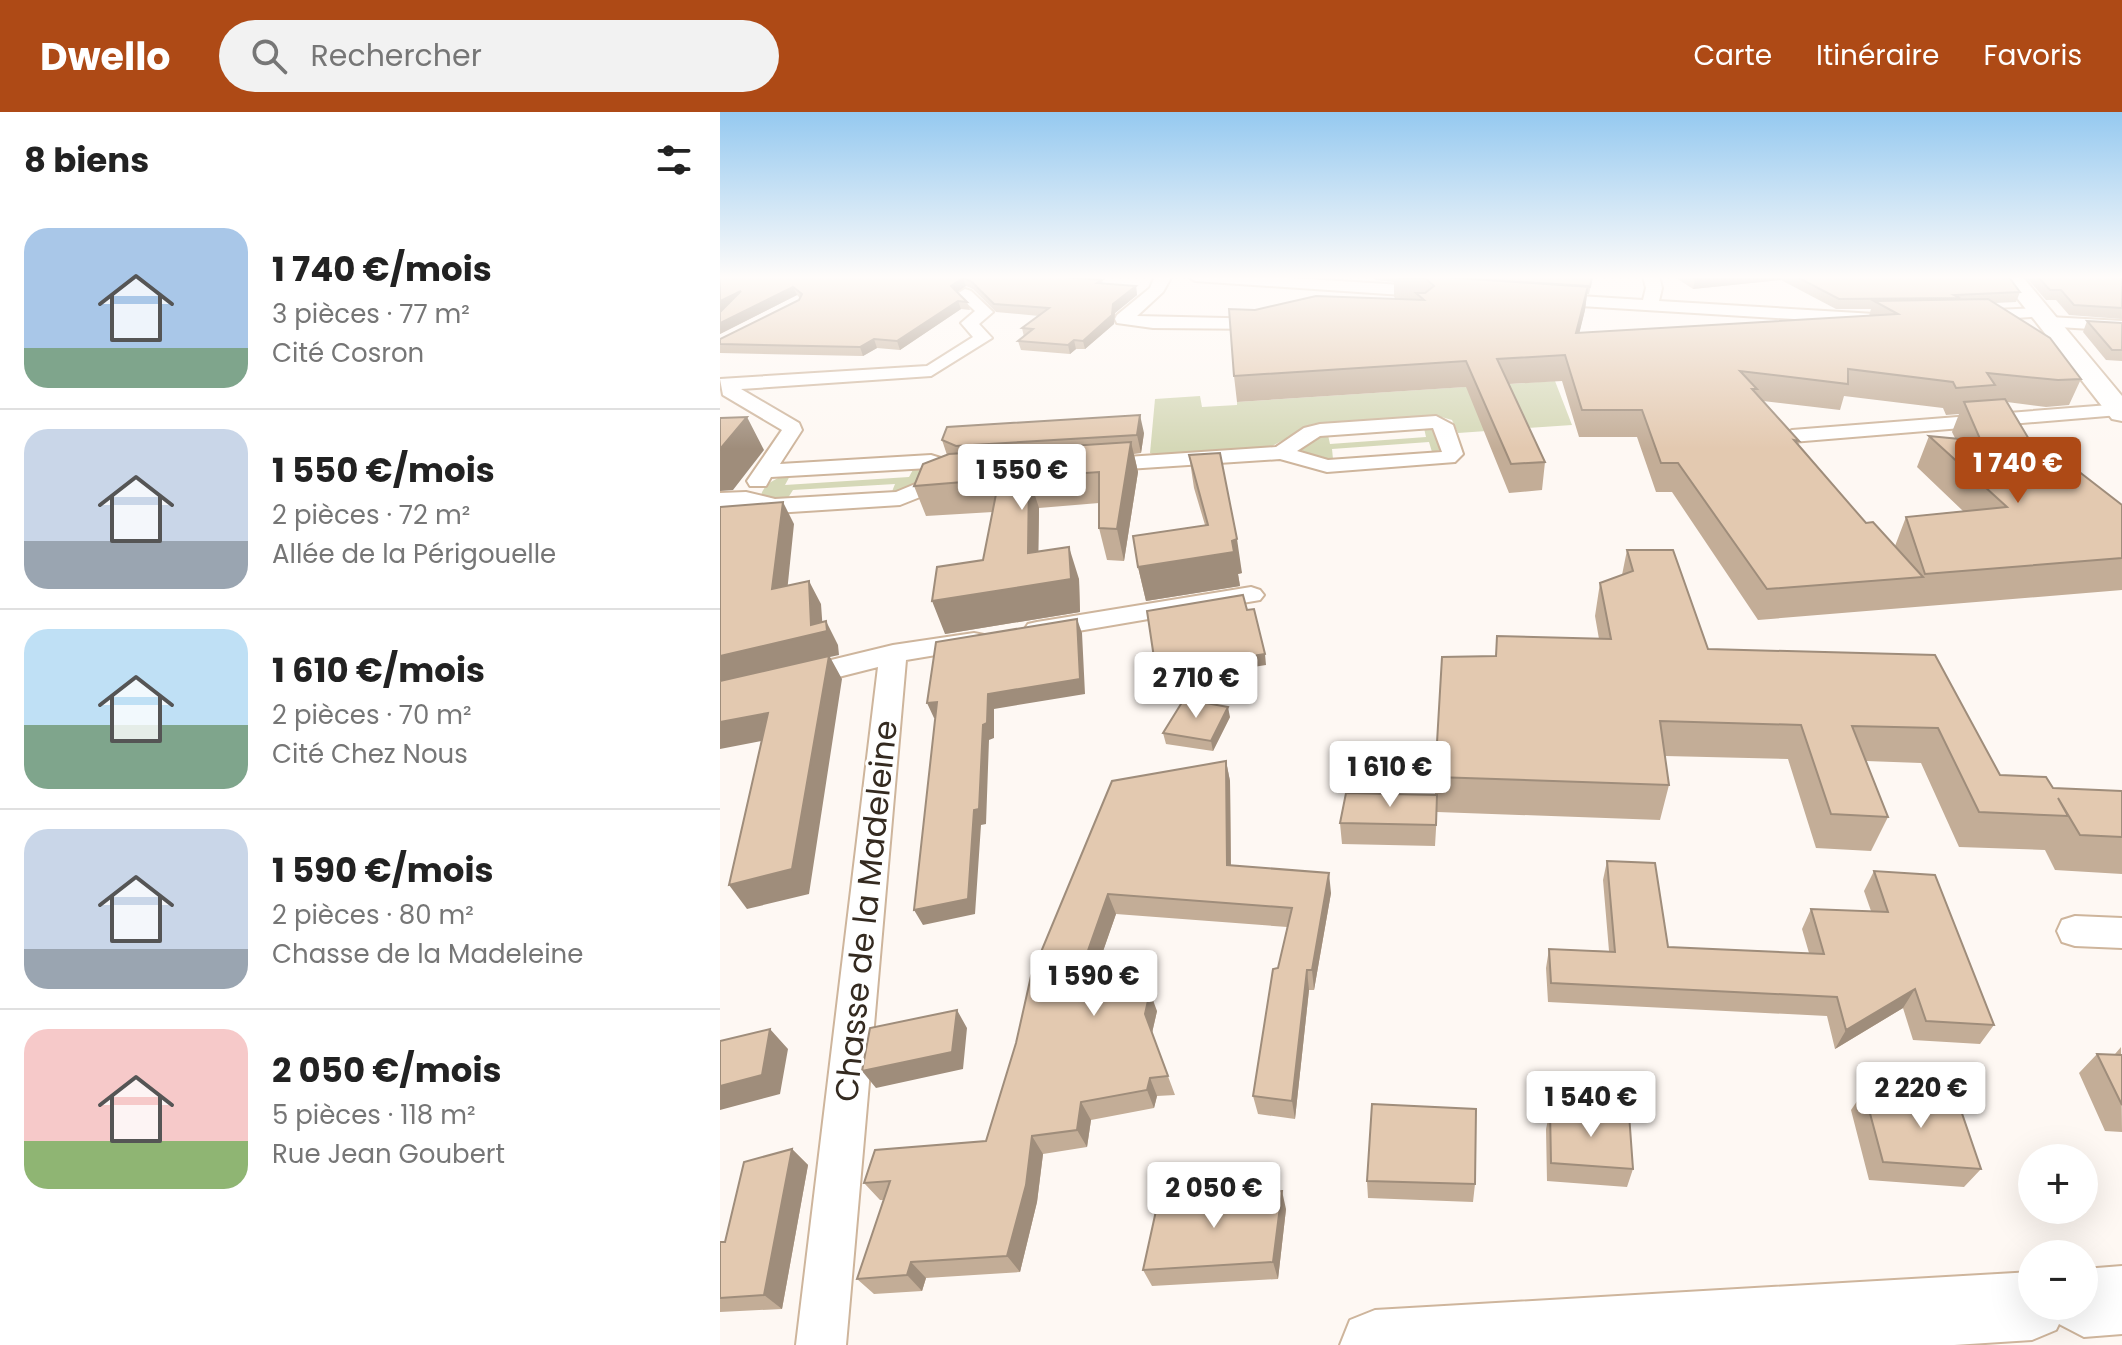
<!DOCTYPE html>
<html lang="fr">
<head>
<meta charset="utf-8">
<style>
	body { margin:0; font-family:Poppins,sans-serif; background:#f2f2f2; color:#222; height:100vh; display:flex; flex-direction:column; font-size:30px; white-space:nowrap }
	* { box-sizing:border-box; margin:0 }
	p { font-size:26px; color:#767676 }
	.icon { flex:none; width:44px; height:44px; fill:none; stroke:currentColor; stroke-width:2; stroke-linecap:round; stroke-linejoin:round }
	.map { position:relative; flex:1; overflow:hidden }
	.sheet { display:flex; flex-direction:column; background:#fff; width:720px }
	.sheet>* { flex:none }
	.fabs { position:absolute; left:1298px; top:1032px; display:grid; gap:16px }
	.fabs a { display:grid; place-items:center; width:80px; height:80px; border-radius:50%; background:#fff; box-shadow:0 8px 32px #0002; font-size:40px }
	.price { position:absolute; translate:-50% -68px; padding:0 18px; border-radius:8px; background:#fff; color:#222; font-size:26px; line-height:52px; filter:drop-shadow(0 2px 4px #0008) }
	.price::after { content:''; position:absolute; left:50%; top:48px; width:24px; height:18px; margin-left:-12px; background:inherit; clip-path:polygon(0 0,100% 0,50% 100%) }
	.price.on { background:#ae4a16; color:#fff }
	ul { padding:0; list-style:none }
	li { display:flex; align-items:center; gap:24px; height:200px; padding:0 24px }
	li+li { border-top:2px solid #e0e0e0 }
	li span { display:grid; place-items:center; flex:none; width:224px; height:160px; border-radius:24px; color:#555 }
	li>.icon { margin-inline-start:auto }
	span .icon { width:96px; height:96px; fill:#fffc; stroke-width:1 }
	li b { font-size:34px }
	h2 { display:flex; justify-content:space-between; align-items:center; height:96px; padding:0 24px; font-size:34px }
	header { display:flex; align-items:center; gap:48px; box-sizing:border-box; height:112px; padding:0 40px; background:#ae4a16; color:#fff }
	header strong { font-size:38px }
	nav { display:flex; gap:44px; margin-inline-start:auto; font-size:28px }
	.search { width:560px; height:72px; background:#f2f2f2; display:flex; align-items:center; gap:20px; box-sizing:border-box; padding:0 28px; border-radius:44px; color:#767676; font-size:30px }
	main { display:flex; flex:1; min-height:0 }
	.map>svg:first-child { display:block }
	.green { fill:#d5d8b7 }
	.lines { fill:none; stroke-linecap:round; stroke-linejoin:round }
	.minor-casing { stroke:#ceb59c; stroke-width:4 }
	.secondary-casing { stroke:#ceb59c; stroke-width:4 }
	.minor { fill:#fff; fill-rule:evenodd }
	.secondary { fill:#fff; fill-rule:evenodd }
	.wall { fill:#c3ad97; fill-rule:evenodd }
	.shaded-wall { fill:#9f8d7b }
	.building { fill:#e3c9b0; stroke:#9f8d7b; stroke-width:2 }
	.labels { text-anchor:middle; stroke-width:6; stroke-linejoin:round; paint-order:stroke }
	.near-street-label { font-size:32px; fill:#342a20; stroke:#fff }
</style>
</head>
<body>
<header>
<strong>Dwello</strong>
<div class="search"><svg class="icon" aria-label="search" viewBox="0 0 24 24"><circle cx="10" cy="10" r="6"/><path d="M15 15l6 6"/></svg>Rechercher</div>
<nav><a>Carte</a><a>Itinéraire</a><a>Favoris</a></nav>
</header>
<main>
<section class="sheet">
<h2>8 biens<svg class="icon" aria-label="filters" viewBox="0 0 24 24"><path d="M4 7h16M4 17h16"/><circle cx="9" cy="7" r="2"/><circle cx="15" cy="17" r="2"/></svg></h2>
<ul>
<li><span style="background:linear-gradient(#a9c7e8 75%,#7fa58c 0)"><svg class="icon" aria-label="home" viewBox="0 0 24 24"><path d="M3 11l9-7 9 7M6 9v11h12V9"/></svg></span><div><b>1 740 €/mois</b><p>3 pièces · 77 m²</p><p>Cité Cosron</p></div></li>
<li><span style="background:linear-gradient(#c9d6e8 70%,#9aa5b1 0)"><svg class="icon" aria-label="home" viewBox="0 0 24 24"><path d="M3 11l9-7 9 7M6 9v11h12V9"/></svg></span><div><b>1 550 €/mois</b><p>2 pièces · 72 m²</p><p>Allée de la Périgouelle</p></div></li>
<li><span style="background:linear-gradient(#bfe0f5 60%,#7fa58c 0)"><svg class="icon" aria-label="home" viewBox="0 0 24 24"><path d="M3 11l9-7 9 7M6 9v11h12V9"/></svg></span><div><b>1 610 €/mois</b><p>2 pièces · 70 m²</p><p>Cité Chez Nous</p></div></li>
<li><span style="background:linear-gradient(#c9d6e8 75%,#9aa5b1 0)"><svg class="icon" aria-label="home" viewBox="0 0 24 24"><path d="M3 11l9-7 9 7M6 9v11h12V9"/></svg></span><div><b>1 590 €/mois</b><p>2 pièces · 80 m²</p><p>Chasse de la Madeleine</p></div></li>
<li><span style="background:linear-gradient(#f6c9c9 70%,#8fb573 0)"><svg class="icon" aria-label="home" viewBox="0 0 24 24"><path d="M3 11l9-7 9 7M6 9v11h12V9"/></svg></span><div><b>2 050 €/mois</b><p>5 pièces · 118 m²</p><p>Rue Jean Goubert</p></div></li>
</ul>
</section>
<div class="map">
<svg width="1402" height="1233" viewBox="0 0 1402 1233">
	<rect width="100%" height="100%" fill="#fef8f3"/>
	<path class="green" d="M835,269L852,313L738,321L732,308L718,304L592,312L547,337L437,344L430,341L435,287L480,284L482,295L517,293V290Z
		M704,316L716,319L721,338L712,340L709,330L612,337L613,347H602L578,341L577,335L596,324L608,323L610,332L706,325Z
		M206,353L215,367L171,382L175,372L73,378L66,389H58L41,383C44,371 60,364 71,362L65,373L189,365L195,354Z"/>
	<g class="lines">
		<defs>
			<path id="minor" d="M435,164H452L443,180L417,204L549,207L557,212L549,217L433,216L397,211L395,207L397,203L430,176Z
				M467,164H543L712,175L720,180L712,185L475,169Z
				M923,164H939L942,176L939,189L1155,202L1163,207L1155,212L828,192L820,187L828,182L923,188L926,176Z
				M245,177L251,179L273,200L259,212L272,226L211,264L21,277L79,311L82,318L60,352L211,343L240,352L246,363L243,368L180,393L55,401L26,394L0,395V381L26,380L55,387L176,380L222,361L209,356L51,365L46,374H30L27,369L62,318L3,283L0,267L207,254L253,225L241,211L255,199L237,182Z
				M1321,196L1327,198V204L1251,209L1243,204L1251,199Z
				M1329,205L1402,209V219L1323,214L1321,210L1323,206Z
				M1402,292V302L1399,303L1072,330L1062,324L1072,318Z
				M716,304L733,313L743,342L735,350L607,360L560,347L377,359L366,353L377,347L556,335L584,316L600,312ZM713,316L722,340L608,348L577,339L600,324Z
				M531,475L540,478L544,483L540,488L317,526L308,524L304,518L308,512L317,510Z
				M254,521L264,523L268,529L264,535L186,548L126,1233H76L158,555L0,595V575L173,533Z
				M1355,804L1402,806V836L1355,834L1342,830L1337,819L1342,808Z"/>
			<path id="secondary" d="M1280,164H1302L1402,284V309L1392,307Z
				M1402,1154V1222L1364,1225L1339,1212L1336,1218L1312,1228L1234,1233H620L630,1208L655,1198L1312,1160V1194H1364V1157Z"/>
		</defs>
		<use href="#minor" class="minor-casing"/>
		<use href="#secondary" class="secondary-casing"/>
		<use href="#minor" class="minor"/>
		<use href="#secondary" class="secondary"/>
	</g>
	<path class="wall" d="M0,164L382,168L383,172L416,174L417,183L395,201L394,212L365,237H356L350,242L301,238L298,229L304,225L302,216L319,204L276,200L253,177L246,174L237,180L247,190L250,198L241,197L180,238L157,236L143,244L0,241V227L79,188L80,186L77,183L0,222Z
		M651,164H873L869,182H867L865,198L859,221L1149,204L1151,197H1116L1061,168L973,177L953,164H1288L1300,180L1296,190L1274,191L1361,267L1349,293L1326,295L1287,290L1316,339L1402,393V478L1038,508L952,380H936L917,325H859L842,269L789,272L825,350L822,378L789,381L746,275L517,290L514,264L535,198L676,187L674,185V170L656,168ZM1124,284L1223,296L1226,303L1239,302L1232,320L1235,326L1209,324L1197,355L1243,399L1186,405L1175,434L1146,411L1078,333L1079,329L1043,289L1120,298Z
		M1305,164H1402V207L1349,203L1336,188H1326Z
		M1367,209L1402,211V249L1386,248L1363,220Z
		M424,321L421,341L414,342L418,360L404,449L387,448L379,416V391L319,396L318,440L359,467L360,500L225,522L263,448L273,400L206,404L194,374L227,343L222,328Z
		M469,343L522,461L518,462L520,474L426,489L418,455L485,413L474,376Z
		M907,438L988,537L1215,543L1280,663L1333,676L1402,679V762L1335,758L1325,738L1239,735L1201,651L1146,649L1168,705L1151,739L1096,736L1068,647L945,644L949,673L940,708L717,700L715,734L622,732L620,711L715,683V665L776,544L879,527L875,504L880,471L902,463Z
		M510,605L493,639L446,632L443,621Z
		M506,649L510,669L511,754L611,781L594,878H589L575,1007L538,1002L533,984L567,815L396,802L368,881L437,899L432,921L455,983L437,984L434,996L371,1008L367,1035L323,1042L317,1090L300,1160L206,1166L202,1179L154,1182L137,1167L164,1088H160L144,1071L266,1029L296,931L311,864Z
		M887,749L948,835L1089,841L1082,817L1091,797L1151,799L1144,779L1154,759L1274,913L1260,932L1193,928L1183,896L1115,937L1107,904L828,890L826,856L829,837L889,839L883,768Z
		M1401,935L1402,1020L1385,1019L1359,961L1377,942H1395Z
		M1144,979L1261,1057L1244,1075L1149,1068L1131,998Z
		M830,998L913,1057L907,1075L827,1069L826,1017Z
		M72,1037L88,1053L62,1197L0,1200V1130H5Z
		M647,1069L755,1072L753,1090L648,1086Z
		M566,1097L558,1167L432,1174L423,1158Z"/>
	<path class="shaded-wall" d="M1006,164H1062L1061,168L973,177L975,167Z
		M243,166L246,174L234,182L231,174Z
		M416,174L417,183L395,201L394,212L365,237L363,229L393,192Z
		M868,174L865,198L853,247L856,221Z
		M73,175L77,183L0,222V211Z
		M21,179L0,199V189Z
		M238,189L241,197L180,238L177,229Z
		M154,227L157,236L143,244L140,235Z
		M354,228L356,237L350,242L348,233Z
		M420,303L424,321L421,341L417,323Z
		M27,305L44,338L13,378L0,379V337Z
		M411,330L418,360L404,449L397,417Z
		M309,365L319,396L318,472L349,435L359,467L360,500L225,522L212,489L308,441Z
		M63,390L74,412L65,500L52,477Z
		M517,427L522,461L518,462L520,474L426,489L418,455Z
		M89,469L101,492L103,520L106,509L118,533L119,543L110,545L122,567L89,782L27,797L9,773L109,546L0,572V544L91,513Z
		M357,507L362,521L365,582L274,597V626L269,628L266,712L261,713L255,802L203,813L194,798L254,698L263,613L268,582Z
		M545,542L546,553L439,570L436,559Z
		M217,590L224,605L214,606L207,591Z
		M508,595L510,605L493,639L491,629Z
		M48,601L62,625L0,637V610Z
		M506,649L510,669L511,773L507,753Z
		M609,761L611,781L594,878L592,858Z
		M388,782L396,802L362,900L353,881Z
		M587,858L589,878L575,1007L572,989Z
		M1195,877L1183,896L1115,937L1126,918Z
		M430,880L437,899L432,921L425,902Z
		M237,898L247,916L243,957L156,976L142,959Z
		M50,917L68,937L60,982L0,998V974Z
		M430,966L437,984L434,996L427,978Z
		M361,990L371,1008L367,1035L357,1018Z
		M312,1024L323,1042L317,1090L300,1160L287,1144Z
		M72,1037L88,1053L62,1197L44,1183Z
		M562,1079L566,1097L558,1167L553,1150Z
		M191,1150L206,1166L202,1179L187,1163Z"/>
	<path class="building" d="M0,164H330L382,168L377,171L416,174L393,192L392,203L363,229L354,228L348,233L298,229L313,217L302,216L329,196L274,192L251,169L243,166L231,174L247,190L238,189L177,229L154,227L140,235L0,232V227L79,188L82,182L73,175L0,211V200L21,179L0,189Z
		M676,164H707L868,174L856,221L1178,202L1154,189L1268,187L1330,226L1361,267L1338,268L1267,261L1275,273L1236,276L1233,270L1128,257V272L1020,259L1037,277H1032L1079,329L1074,328L1146,411L1153,410L1203,465L1047,477L958,351H941L922,298H862L845,243L777,247L825,350L791,352L746,249L514,264L509,197L535,198L596,184L704,188L696,181H705L714,174L705,166H679Z
		M708,164H872L870,175Z
		M970,164H1006L975,167Z
		M1075,164H1288L1300,180L1234,183L1240,186L1119,187Z
		M1317,164H1402V196L1354,193L1341,178H1330Z
		M1367,209L1402,211V238H1392Z
		M1285,287L1316,339L1331,338L1402,393V446L1205,462L1186,405L1287,395L1209,324L1261,329L1244,290Z
		M420,303L417,323L236,334L222,328L227,315Z
		M27,305L0,337V306Z
		M411,330L397,417L379,416V360L309,365L308,441L349,435L351,467L212,489L217,455L263,448L279,367L194,374L203,352L229,342Z
		M500,341L517,427L512,429L514,440L418,455L413,424L488,413L469,343Z
		M63,390L52,477L89,469L91,513L106,509L107,519L0,544V395Z
		M907,438H953L988,537L1215,543L1280,663L1326,665L1333,676L1402,679V725L1360,723L1338,686L1348,704L1259,700L1218,616L1132,614L1168,705L1111,702L1081,613L940,609L949,673L715,665L722,545L776,544L777,524L891,527L880,471L913,459Z
		M523,483L527,498L534,497L545,542L436,559L427,499Z
		M357,507L360,567L268,582L267,611L263,613L259,697L254,698L248,787L194,798L217,590L207,591L216,530Z
		M109,544L72,757L9,773L48,601L0,610V569Z
		M464,587L508,595L491,629L443,621Z
		M506,649L507,753L609,761L592,858H587L572,989L533,984L553,857L558,856L572,796L388,782L353,881L430,880L425,902L448,964L430,966L427,978L361,990L357,1018L312,1024L306,1073L287,1144L191,1150L187,1163L137,1167L170,1069L144,1071L155,1038L266,1029L296,931L311,864L392,669Z
		M626,681L717,683L716,713L620,711Z
		M887,749L935,751L948,835L1104,842L1091,797L1168,800L1154,759L1215,763L1274,913L1206,909L1195,877L1126,918L1117,885L831,871L829,837L895,840Z
		M237,898L232,940L142,959L150,916Z
		M50,917L42,963L0,974V929Z
		M1377,942L1402,943V993Z
		M1144,979L1236,984L1261,1057L1163,1050Z
		M652,992L756,997L755,1072L647,1069Z
		M830,998L909,1002L913,1057L831,1051Z
		M72,1037L44,1183L0,1186V1130H5L24,1050Z
		M562,1079L553,1150L423,1158L439,1085Z"/>
	<linearGradient id="sky" x2="0" y2="1"><stop stop-color="#95c9f0"/><stop offset="0.49" stop-color="#fffcfa"/><stop offset="1" stop-color="#fffcfa" stop-opacity="0"/></linearGradient>
	<rect width="1402" height="337" fill="url(#sky)"/>
	<g class="labels">
		<g class="near-street-label">
			<text transform="translate(146 799) rotate(-84)" y="11">Chasse de la Madeleine</text>
		</g>
	</g>
</svg>
<div class="fabs">
<a>+</a>
<a>−</a>
</div>
<b class="price on" style="left:1298px;top:393px">1 740 €</b>
<b class="price" style="left:302px;top:400px">1 550 €</b>
<b class="price" style="left:476px;top:608px">2 710 €</b>
<b class="price" style="left:670px;top:697px">1 610 €</b>
<b class="price" style="left:374px;top:906px">1 590 €</b>
<b class="price" style="left:1201px;top:1018px">2 220 €</b>
<b class="price" style="left:871px;top:1027px">1 540 €</b>
<b class="price" style="left:494px;top:1118px">2 050 €</b>
</div>
</main>
</body>
</html>
